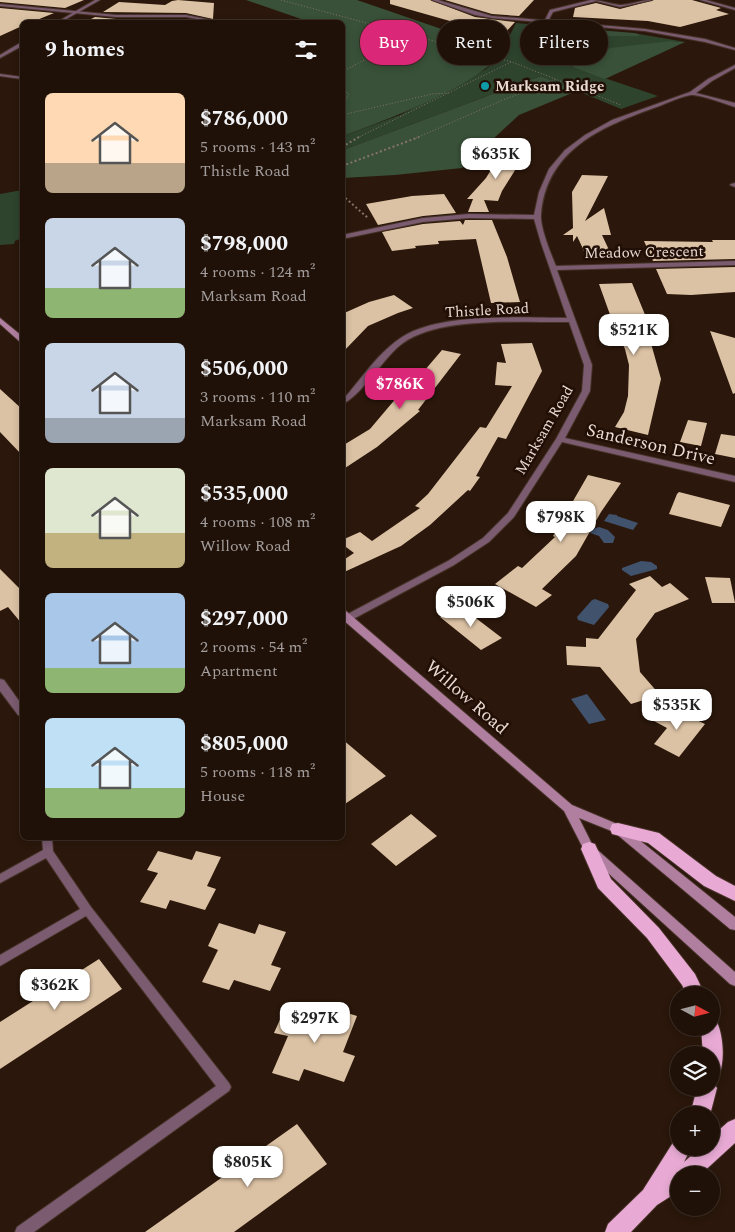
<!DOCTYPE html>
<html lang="en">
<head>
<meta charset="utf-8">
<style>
	body { margin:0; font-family:Spectral,serif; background:#281a12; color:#f1f3f6; height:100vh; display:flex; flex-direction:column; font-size:19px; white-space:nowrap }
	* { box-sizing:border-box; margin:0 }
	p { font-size:16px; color:#a29d9c }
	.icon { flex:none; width:28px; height:28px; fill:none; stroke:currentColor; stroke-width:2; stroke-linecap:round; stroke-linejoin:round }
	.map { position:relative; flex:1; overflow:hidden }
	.sheet { position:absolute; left:20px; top:20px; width:325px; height:820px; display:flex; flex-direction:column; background:#201108; border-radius:8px; box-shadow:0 2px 8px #0003,0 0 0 1px #3d3129 }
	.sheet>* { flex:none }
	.hud { position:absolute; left:360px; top:20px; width:300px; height:45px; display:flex; gap:10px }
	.needle { width:32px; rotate:97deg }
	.tools { position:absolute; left:670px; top:986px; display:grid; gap:10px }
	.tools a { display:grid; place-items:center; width:50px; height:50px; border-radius:50%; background:#201108; box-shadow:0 2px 8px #0003,0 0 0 1px #3d3129; font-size:25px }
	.price { position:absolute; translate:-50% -42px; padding:0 11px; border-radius:10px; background:#fff; color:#222; font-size:16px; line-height:32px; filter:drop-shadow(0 1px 2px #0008) }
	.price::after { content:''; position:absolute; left:50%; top:30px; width:15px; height:11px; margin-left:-8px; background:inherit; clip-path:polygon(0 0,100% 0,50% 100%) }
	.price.selected { background:#db2777; color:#fff }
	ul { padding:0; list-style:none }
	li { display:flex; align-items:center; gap:15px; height:125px; padding:0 25px }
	li span { display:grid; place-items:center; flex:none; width:140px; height:100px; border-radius:8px; color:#555 }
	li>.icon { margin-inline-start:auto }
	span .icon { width:60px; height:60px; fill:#fffc; stroke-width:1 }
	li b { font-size:21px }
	h2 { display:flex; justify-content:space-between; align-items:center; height:60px; padding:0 25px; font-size:21px }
	.tag { padding:0 18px; border-radius:22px; background:#201108; box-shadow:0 2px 8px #0003,0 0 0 1px #3d3129; font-size:18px; line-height:45px }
	.tag.selected { background:#db2777; color:#fff }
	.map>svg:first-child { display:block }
	.green { fill:#2e442d }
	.forest { fill:#395138 }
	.water { fill:#41526d }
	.building { fill:#dcc2a4 }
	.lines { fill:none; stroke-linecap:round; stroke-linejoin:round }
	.service-casing { stroke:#463227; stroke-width:2 }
	.minor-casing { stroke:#463227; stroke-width:2 }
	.tertiary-casing { stroke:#463227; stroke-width:2 }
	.secondary-casing { stroke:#463227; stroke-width:2 }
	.trunk-casing { stroke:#463227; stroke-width:2 }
	.path-far1 { stroke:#86746a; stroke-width:1; stroke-dasharray:1 2; stroke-linecap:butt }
	.path { stroke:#86746a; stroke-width:2; stroke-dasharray:2 2.5; stroke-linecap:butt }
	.service { fill:#7a5b70; fill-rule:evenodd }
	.minor { fill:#7a5b70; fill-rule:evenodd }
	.tertiary { fill:#7a5b70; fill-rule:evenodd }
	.secondary { fill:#b07fa0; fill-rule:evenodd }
	.trunk { fill:#e8aad4; fill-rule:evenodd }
	.culture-dot { fill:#0f9aa8; stroke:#210e04; stroke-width:2 }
	.labels { text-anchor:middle; stroke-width:5; stroke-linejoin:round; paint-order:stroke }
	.far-poi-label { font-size:15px; font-weight:bold; fill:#e9dad2; stroke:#210e04; text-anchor:start }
	.far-street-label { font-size:15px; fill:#e9dad2; stroke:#210e04 }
	.street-label { font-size:18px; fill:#e9dad2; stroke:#210e04 }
</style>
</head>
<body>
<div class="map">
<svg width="735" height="1232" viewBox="0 0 735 1232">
	<rect width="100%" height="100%" fill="#2b170b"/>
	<path class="green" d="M516,23L574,28L568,31L578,34L580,36H639V34L686,42L671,41L572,67L658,96L621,109L541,76L343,150V136L400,115L486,69L496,60L491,51L510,46L509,37Z
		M22,190V238L15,241L14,244L0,245V194Z"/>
	<path class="forest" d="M246,0H357L453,33L510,39V46L491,51L496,60C457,94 391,118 343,136L342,22H310Z
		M574,28L634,33L639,34V36H580L578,34L567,31Z
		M671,41L685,42L605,79L572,67L610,48Z
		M541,76L577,91L519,115L462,168L395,175L343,178V150Z"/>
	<path class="water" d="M609,514L617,515V516L638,523L633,530L604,521Z
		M599,527L608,530L615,537L613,543H604L599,536L590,533L593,529Z
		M641,561L651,562L657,566V569L631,576L622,570V568Z
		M595,599L608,604L609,607L594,625L578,620L577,617L592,600Z
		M587,694L606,720L589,724L571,699Z"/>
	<path class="building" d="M0,0H84L65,8L0,2Z
		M178,0L214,3L213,19L186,13L103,12L119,2L165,5L172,1Z
		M390,0H430L475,17L515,22L505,33L471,27L390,4Z
		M445,0H534L519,16L492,14Z
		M654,0H692L721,8L716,10L729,14L680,27L648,21L573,17L575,8L596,3L620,9Z
		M0,8L54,13L32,22H22V26L0,36Z
		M95,17L116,19H186L206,22H85Z
		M516,143L522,159L502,191L498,201L484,200L489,212H468L473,199H467L486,178L497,160Z
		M582,175L608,176L585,221L604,208L611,235H602L609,250L584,251L577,236L573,242V235H563L573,228L572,192Z
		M444,194L456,213L423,216L378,225L366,204L412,196Z
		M465,220H492L507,257L520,302L491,303L476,239L438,241L439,244L415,246L416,248L392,251L382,232L423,224L460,221L463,225Z
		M712,240H735V259L653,261L644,241L713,242Z
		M735,267V292L691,295L667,294L656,269Z
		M632,283L648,322H645L661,379L648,435L615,427L624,412L628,396L629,365L625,349L613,323L599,284Z
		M394,295L413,308L398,313L368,326L342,353V314L369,302Z
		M710,331L735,338V393L733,394Z
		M532,343L542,371L506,439L498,437L476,476L480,477L470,491L468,490L430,525L401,546L342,573V561L354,553L342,544V540L360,532L372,541L420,508L415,506L428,494L480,427L486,428L512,386L495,385L497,362L506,363L501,344Z
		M442,350L461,354L418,410L420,411L377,447L342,470V446L370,429L403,390L407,391Z
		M0,389L22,409V455L0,432Z
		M688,420L707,423L701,446L680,442Z
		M721,434L735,436V458L715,454Z
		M588,475L621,483L601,512L576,556L542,589L552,595L536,607L495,584L518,566L522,568L555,537L553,536Z
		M679,492L730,505L721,527L669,514L677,494Z
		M0,569L22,591V624L8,607L0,611Z
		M650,576L662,587L670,583L689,599L655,613L636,639L640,672L660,695L631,704L600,667L567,665L566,646L586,647V638L598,639L636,590L629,584Z
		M705,577L730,578L735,603H712Z
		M460,606L502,638L481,650L440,617Z
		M667,706L705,724L679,757L654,744L667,728L654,721Z
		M342,739L386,776L342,806Z
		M411,814L437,836L396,866L371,844Z
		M158,851L192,860L196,851L221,857L207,886L216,889L205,910L170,900L166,909L140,902L158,873L147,870Z
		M219,923L255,934L259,924L286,932L271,965L281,968L270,991L234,980L229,990L202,982L218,950L208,946Z
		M99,959L122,989L0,1069V1022Z
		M286,1006L324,1018L328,1007L357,1016L343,1052L355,1056L344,1082L304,1069L299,1081L272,1073L288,1036L274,1033Z
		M297,1124L327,1164L234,1232H145Z"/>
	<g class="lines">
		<defs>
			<path id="service" d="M591,0C601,0 610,4 620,5C630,5 641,0 652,0L620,7L596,1L553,12L547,23L544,22L550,10Z
				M700,0H706L735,8V10Z
				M42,838H52L53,851L91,907L229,1083L231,1087L229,1091L34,1232H15L17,1227L216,1086L86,916L0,966V955L80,909L46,858L0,883V874L43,850Z"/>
			<path id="minor" d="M432,0H438L492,16L645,29L705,39L735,48V50L705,42L645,31L492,18L475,15Z
				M0,4L116,15H186L221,22H214L186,17H116L0,6Z
				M735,65V68L712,81L696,93L735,103V107C726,104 699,94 691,95C678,97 664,105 651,109C599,128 546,151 541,215C540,227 551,254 556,266L735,261V265L557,270L592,365L590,391L565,438L735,476V482L562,442L514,517L489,542L454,565L342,625V617L448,561L483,538L508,513L556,439L582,391L584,365L569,322C522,323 434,315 398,347C382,361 359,398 342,404V398L347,395C364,375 380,351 402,337C441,312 521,318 567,318L541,243L534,219L469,218L423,222L342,239V235L423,218L469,214L534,215L539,192L549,169L565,150L585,135L612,120L690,92L708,79Z
				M0,74L22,77V79L0,76Z
				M735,183V187L730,185L731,184Z
				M0,679L4,680L22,705V716L18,715L0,691Z"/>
			<path id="tertiary" d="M95,0H100L61,22H57Z
				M20,43H22V46L0,58V55Z"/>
			<path id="secondary" d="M0,318L22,336V341H19L0,324Z
				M342,610L346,611L572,805L622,826L735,917V930L730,929L614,832L579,818L593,846L735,972V986L730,984L585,852L564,811L342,619Z"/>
			<path id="trunk" d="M618,823L659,833L716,876L735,886V901L704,886L648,843L612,834L610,829L612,824Z
				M589,842L595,844L611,879L659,928L695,974L705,995H687L682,985L647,938L598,888L581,849L583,844Z
				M711,1020L717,1022C724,1038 725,1063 718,1078L712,1081L717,1088L710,1115H690L697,1088H711V1055H703L701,1028H711Z
				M735,1119V1143L700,1175H679V1191L657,1205L631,1232H605L608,1224L643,1190L674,1141L679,1139V1148H691L684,1162L700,1148H711V1137L728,1122Z"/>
		</defs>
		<use href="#service" class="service-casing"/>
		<use href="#minor" class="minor-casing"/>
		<use href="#tertiary" class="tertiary-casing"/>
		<use href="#secondary" class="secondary-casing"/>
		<use href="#trunk" class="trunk-casing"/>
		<path class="path-far1" d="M281,0L512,62L621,105
			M342,72L412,34
			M342,76L345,80L344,89L349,95L342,105
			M342,115L432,94L449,93
			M357,138L511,62
			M416,138L503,100L557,79"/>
		<path class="path" d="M342,147L359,137
			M342,166L419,137
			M342,195L368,218"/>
		<use href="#service" class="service"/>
		<use href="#minor" class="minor"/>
		<use href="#tertiary" class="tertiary"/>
		<use href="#secondary" class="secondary"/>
		<use href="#trunk" class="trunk"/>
	</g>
	<circle class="culture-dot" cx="485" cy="86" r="5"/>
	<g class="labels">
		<g class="far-poi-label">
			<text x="495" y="91">Marksam Ridge</text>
		</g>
		<g class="far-street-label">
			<text transform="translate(644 252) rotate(-1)" y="5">Meadow Crescent</text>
			<text transform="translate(487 310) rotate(-3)" y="5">Thistle Road</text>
			<text transform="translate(544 430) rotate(-60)" y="5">Marksam Road</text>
		</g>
		<g class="street-label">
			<text transform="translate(651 444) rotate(13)" y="6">Sanderson Drive</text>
			<text transform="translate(467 697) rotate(41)" y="6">Willow Road</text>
		</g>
	</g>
</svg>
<div class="tools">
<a><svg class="needle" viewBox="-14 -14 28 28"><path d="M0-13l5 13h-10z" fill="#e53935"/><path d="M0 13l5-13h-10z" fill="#a29d9c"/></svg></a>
<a><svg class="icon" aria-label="layers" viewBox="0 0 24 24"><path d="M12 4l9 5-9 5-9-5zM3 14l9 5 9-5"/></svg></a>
<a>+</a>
<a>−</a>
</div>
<b class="price" style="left:496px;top:180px">$635K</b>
<b class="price" style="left:634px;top:356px">$521K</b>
<b class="price selected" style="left:400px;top:410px">$786K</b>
<b class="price" style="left:561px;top:543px">$798K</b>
<b class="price" style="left:471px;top:628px">$506K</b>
<b class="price" style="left:677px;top:731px">$535K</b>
<b class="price" style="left:55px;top:1011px">$362K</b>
<b class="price" style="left:315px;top:1044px">$297K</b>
<b class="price" style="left:248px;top:1188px">$805K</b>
<div class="hud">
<a class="tag selected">Buy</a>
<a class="tag">Rent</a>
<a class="tag">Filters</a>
</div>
<section class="sheet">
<h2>9 homes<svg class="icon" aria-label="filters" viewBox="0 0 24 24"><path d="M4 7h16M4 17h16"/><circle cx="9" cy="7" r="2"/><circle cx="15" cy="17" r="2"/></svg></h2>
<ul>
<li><span style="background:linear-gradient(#ffd9b3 70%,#b9a48a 0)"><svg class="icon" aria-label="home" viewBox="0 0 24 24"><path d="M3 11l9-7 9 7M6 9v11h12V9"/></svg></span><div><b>$786,000</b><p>5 rooms · 143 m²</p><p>Thistle Road</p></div></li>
<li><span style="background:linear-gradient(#c9d6e8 70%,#8fb573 0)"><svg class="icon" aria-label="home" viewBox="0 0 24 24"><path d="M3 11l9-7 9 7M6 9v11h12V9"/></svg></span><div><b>$798,000</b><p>4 rooms · 124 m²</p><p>Marksam Road</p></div></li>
<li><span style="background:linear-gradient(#c9d6e8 75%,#9aa5b1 0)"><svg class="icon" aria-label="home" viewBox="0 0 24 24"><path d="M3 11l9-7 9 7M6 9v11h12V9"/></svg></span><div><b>$506,000</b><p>3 rooms · 110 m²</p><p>Marksam Road</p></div></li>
<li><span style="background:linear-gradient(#dfe7d0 65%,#c2b280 0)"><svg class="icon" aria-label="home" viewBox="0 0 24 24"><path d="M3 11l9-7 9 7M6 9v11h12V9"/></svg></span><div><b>$535,000</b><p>4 rooms · 108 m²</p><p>Willow Road</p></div></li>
<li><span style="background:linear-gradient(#a9c7e8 75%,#8fb573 0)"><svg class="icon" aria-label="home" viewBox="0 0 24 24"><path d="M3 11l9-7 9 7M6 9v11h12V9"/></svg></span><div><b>$297,000</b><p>2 rooms · 54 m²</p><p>Apartment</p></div></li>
<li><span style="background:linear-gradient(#bfe0f5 70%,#8fb573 0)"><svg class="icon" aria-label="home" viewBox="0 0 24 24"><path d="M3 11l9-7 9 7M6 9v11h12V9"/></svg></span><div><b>$805,000</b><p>5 rooms · 118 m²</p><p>House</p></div></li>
</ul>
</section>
</div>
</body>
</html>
